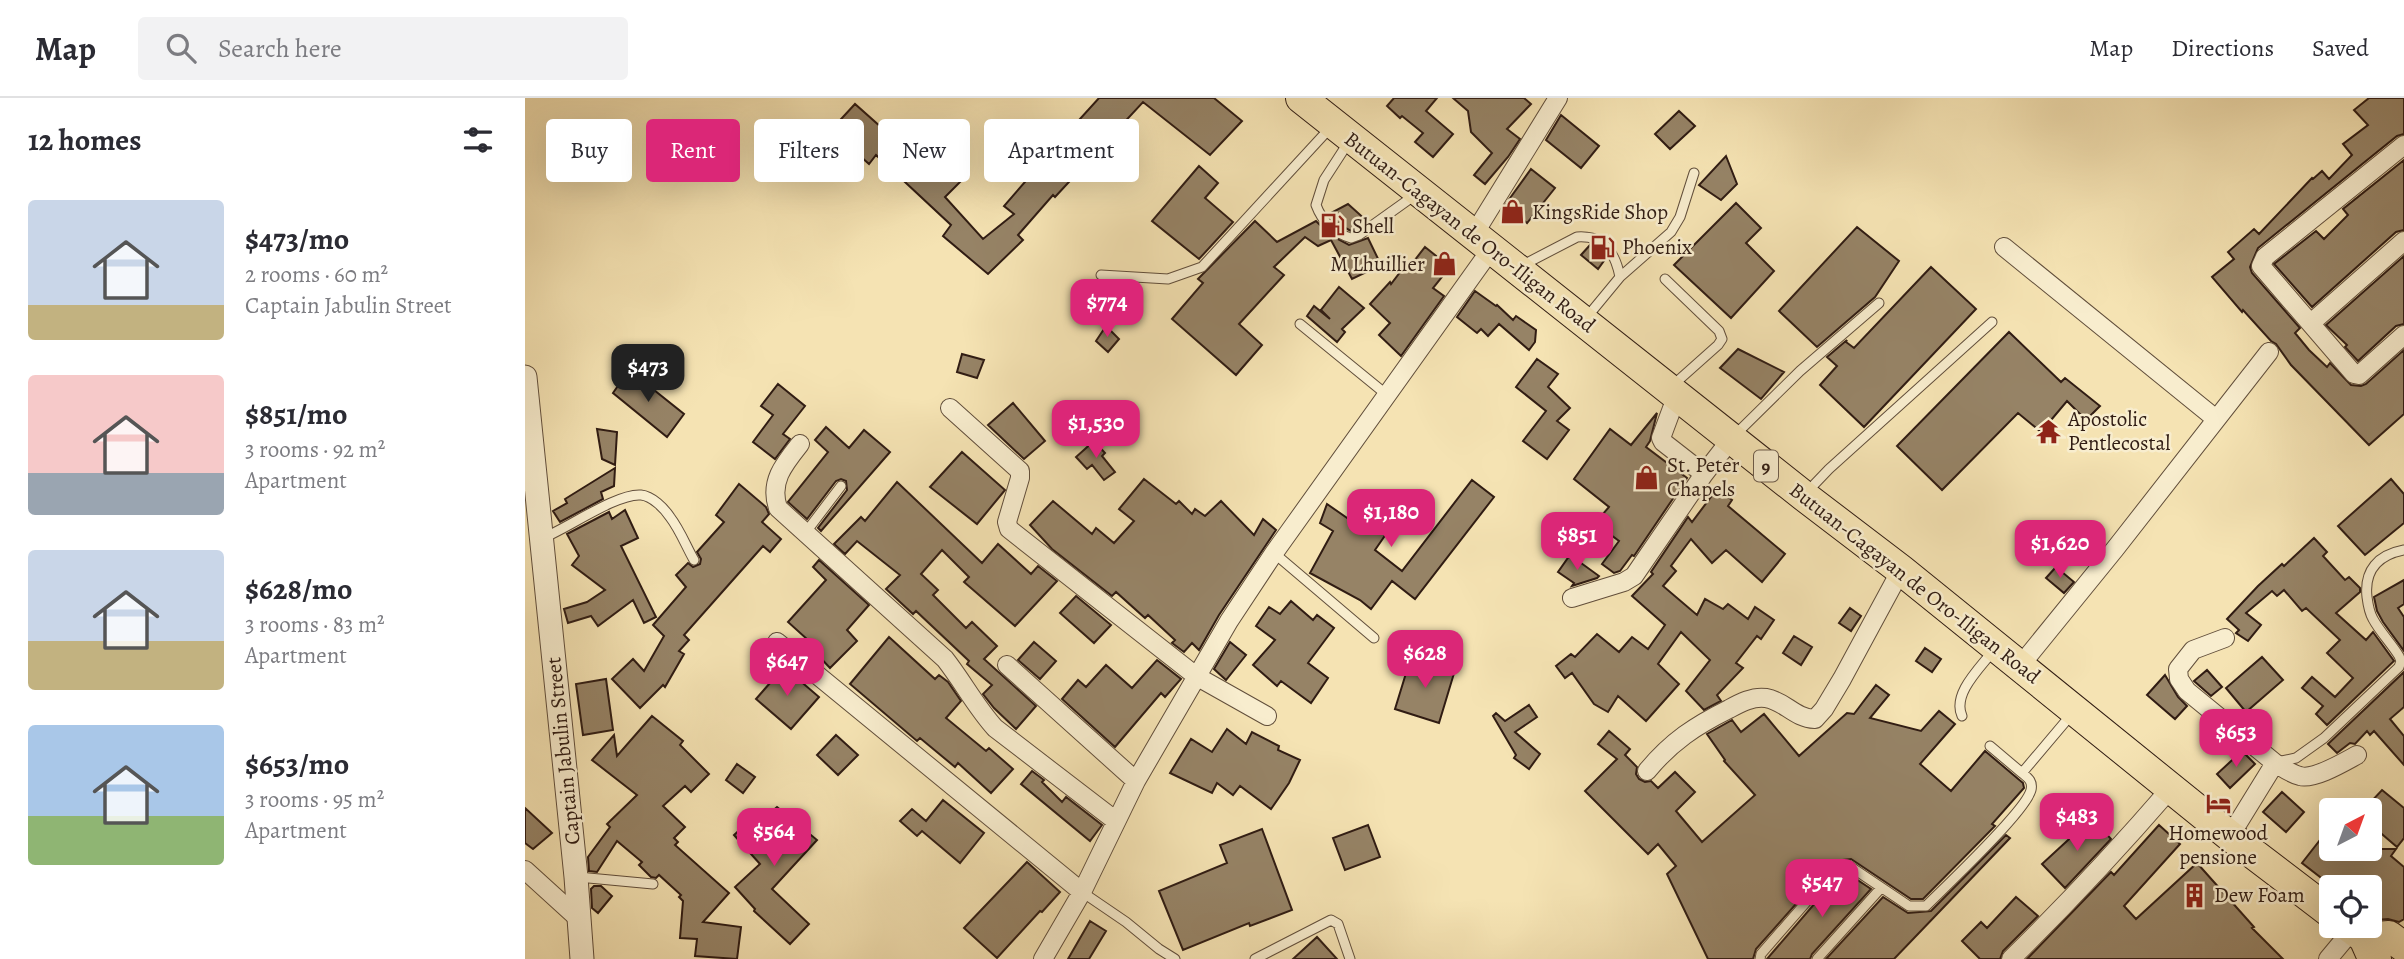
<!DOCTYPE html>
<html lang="en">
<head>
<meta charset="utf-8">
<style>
	body { margin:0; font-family:Alegreya,serif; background:#f2f2f3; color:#2b2b33; height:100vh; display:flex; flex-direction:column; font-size:26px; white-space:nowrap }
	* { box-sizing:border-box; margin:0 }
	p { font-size:23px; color:#7c7c81 }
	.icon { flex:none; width:38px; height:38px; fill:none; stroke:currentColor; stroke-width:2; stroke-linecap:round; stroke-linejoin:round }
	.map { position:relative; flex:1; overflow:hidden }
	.panel { display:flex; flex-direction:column; background:#fff; width:525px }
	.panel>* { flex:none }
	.banner { position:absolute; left:21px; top:21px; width:665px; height:63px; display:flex; gap:14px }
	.needle { width:46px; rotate:41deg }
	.tools { position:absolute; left:1794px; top:700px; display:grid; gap:14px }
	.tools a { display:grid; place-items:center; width:63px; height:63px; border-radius:7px; background:#fff; box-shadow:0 7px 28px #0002; font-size:35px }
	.price { position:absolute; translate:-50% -60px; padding:0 16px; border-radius:14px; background:#db2777; color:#fff; font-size:23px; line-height:46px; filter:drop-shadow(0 2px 4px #0008) }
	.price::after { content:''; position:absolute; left:50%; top:42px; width:21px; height:16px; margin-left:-10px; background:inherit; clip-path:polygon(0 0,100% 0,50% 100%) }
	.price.current { background:#222; color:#fff }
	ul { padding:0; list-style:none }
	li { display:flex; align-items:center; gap:21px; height:175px; padding:0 28px }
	li span { display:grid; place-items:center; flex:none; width:196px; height:140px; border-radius:7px; color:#555 }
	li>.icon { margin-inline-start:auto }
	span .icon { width:84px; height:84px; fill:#fffc; stroke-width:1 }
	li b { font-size:30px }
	h2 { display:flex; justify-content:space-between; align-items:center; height:84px; padding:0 28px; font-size:30px }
	.pill { padding:0 24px; border-radius:7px; background:#fff; box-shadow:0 7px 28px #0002; font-size:24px; line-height:63px }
	.pill.current { background:#db2777; color:#fff }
	header { display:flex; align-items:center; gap:42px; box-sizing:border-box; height:98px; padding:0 35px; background:#fff; border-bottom:2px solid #e1e1e2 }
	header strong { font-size:33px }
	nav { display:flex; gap:38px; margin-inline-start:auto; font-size:24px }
	.search { width:490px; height:63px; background:#f2f2f3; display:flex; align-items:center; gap:18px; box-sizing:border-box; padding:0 24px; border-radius:7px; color:#7c7c81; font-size:26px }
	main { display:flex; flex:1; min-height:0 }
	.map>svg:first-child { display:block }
	.building { fill:#968366; stroke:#301c13; stroke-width:2 }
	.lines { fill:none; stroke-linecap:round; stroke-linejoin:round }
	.service-casing { stroke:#614e3b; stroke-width:11 }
	.minor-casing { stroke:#614e3b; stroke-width:20 }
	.tertiary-casing { stroke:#614e3b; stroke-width:25 }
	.trunk-casing { stroke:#301c13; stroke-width:32 }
	.service { stroke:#f8edce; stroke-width:9 }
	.minor { stroke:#f8edce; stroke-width:18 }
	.tertiary { stroke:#f8edce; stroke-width:23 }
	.trunk { stroke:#f5e3b3; stroke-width:30 }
	.labels { text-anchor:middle; stroke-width:5; stroke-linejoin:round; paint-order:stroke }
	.shield { fill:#f8edce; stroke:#6c5b4b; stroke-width:2 }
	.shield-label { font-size:19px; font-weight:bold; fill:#301c13 }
	.poi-label { font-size:21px; fill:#301c13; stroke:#f8edce; text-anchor:start }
	.street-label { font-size:21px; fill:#301c13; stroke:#f8edce }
</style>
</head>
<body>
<header>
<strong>Map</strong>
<div class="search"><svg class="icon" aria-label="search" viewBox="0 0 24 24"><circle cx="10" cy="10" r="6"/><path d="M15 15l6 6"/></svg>Search here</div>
<nav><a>Map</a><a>Directions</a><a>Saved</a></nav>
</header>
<main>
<section class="panel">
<h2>12 homes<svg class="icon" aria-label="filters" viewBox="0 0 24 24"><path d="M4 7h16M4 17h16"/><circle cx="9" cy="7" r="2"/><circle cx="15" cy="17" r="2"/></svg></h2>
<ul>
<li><span style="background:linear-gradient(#c9d6e8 75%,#c2b280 0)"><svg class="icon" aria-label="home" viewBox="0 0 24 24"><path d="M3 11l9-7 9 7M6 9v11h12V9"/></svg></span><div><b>$473/mo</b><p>2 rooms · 60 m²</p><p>Captain Jabulin Street</p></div></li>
<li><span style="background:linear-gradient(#f6c9c9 70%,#9aa5b1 0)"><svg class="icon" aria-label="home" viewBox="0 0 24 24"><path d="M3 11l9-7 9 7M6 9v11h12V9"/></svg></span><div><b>$851/mo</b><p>3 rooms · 92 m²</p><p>Apartment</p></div></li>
<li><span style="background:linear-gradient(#c9d6e8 65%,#c2b280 0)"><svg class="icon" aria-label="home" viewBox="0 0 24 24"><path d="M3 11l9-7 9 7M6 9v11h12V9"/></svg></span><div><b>$628/mo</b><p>3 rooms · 83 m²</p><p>Apartment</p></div></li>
<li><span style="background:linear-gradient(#a9c7e8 65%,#8fb573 0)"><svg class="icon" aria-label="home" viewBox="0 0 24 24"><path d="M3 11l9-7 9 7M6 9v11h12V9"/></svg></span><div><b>$653/mo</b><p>3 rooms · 95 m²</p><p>Apartment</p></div></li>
</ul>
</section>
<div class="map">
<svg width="1879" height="861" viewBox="0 0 1879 861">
	<rect width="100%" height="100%" fill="#f5e3b3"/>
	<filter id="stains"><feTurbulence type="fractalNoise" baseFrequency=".00286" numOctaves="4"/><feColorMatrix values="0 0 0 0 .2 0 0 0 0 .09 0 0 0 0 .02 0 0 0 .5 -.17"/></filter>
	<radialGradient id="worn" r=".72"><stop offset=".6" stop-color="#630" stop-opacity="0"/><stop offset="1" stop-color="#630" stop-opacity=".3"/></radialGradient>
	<path class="building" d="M574,0H689L717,23L685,57L618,4L530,99L528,97L493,137L498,142L463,176L418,138L426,127L351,57L344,66L306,32L330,6L375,46L383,35L435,84L420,99L458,141L489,116L479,108L506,77L505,76Z
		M869,0H912L901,13L928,36L908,59L890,44L898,35L877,18L875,20L862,8Z
		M928,0H999L1006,6L982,31L995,41L983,59L960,86L949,77L967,55L946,34L943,13Z
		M1844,0H1879V36L1872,38L1733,150L1725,169L1727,175L1775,230L1770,235L1784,252L1802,269L1805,265L1826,287L1836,288L1841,286L1879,252V316L1844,347L1766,267L1751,246L1746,243L1718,212L1717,214L1687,179L1709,161L1703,154L1729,131L1734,136L1787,80L1788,81L1797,73L1804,81L1827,57L1818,46L1843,27L1829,12Z
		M1154,13L1170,28L1145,51L1130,36Z
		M1036,17L1074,48L1056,70L1021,42Z
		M1201,58L1212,86L1196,102L1174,87Z
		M1879,62V132L1871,134L1787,209L1749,166L1791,133L1799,141L1823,117L1818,111Z
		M674,68L693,85L680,100L708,124L674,161L627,123Z
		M1006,71L1030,90L1002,125L980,107Z
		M1211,105L1236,130L1221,145L1249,173L1206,220L1149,167Z
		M823,106L842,123L826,133L813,126L804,116Z
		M730,123L752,144L791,123L805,137L824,147L843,140L856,167L827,181L806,142L793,148L780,139L749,169L759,177L714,226L737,247L711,277L647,221L678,185L673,181Z
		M1332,129L1374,163L1350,199L1292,249L1254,213Z
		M1065,147L1072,150L1081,160L1073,171L1056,157Z
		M900,149L925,169L908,190L919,198L876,258L854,237L865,225L845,206L865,184L866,186L879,169L882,172Z
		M1879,158V226L1871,228L1833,263L1820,249L1822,247L1801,227Z
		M1406,169L1451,211L1339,329L1295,287L1312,268L1302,259L1322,242L1321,244L1329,250Z
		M814,189L839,210L817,231L820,234L812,244L782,218L789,208L805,221L796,212Z
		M950,193L971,208L972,207L988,222L991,218L1011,232L1010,244L1004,252L974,226L963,238L956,231L952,235L932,219Z
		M581,228L594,241L583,254L571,243Z
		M1484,234L1536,284L1540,280L1575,308L1561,322L1542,303L1516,334L1493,315L1417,392L1372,348Z
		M1213,251L1259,274L1236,301L1195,270Z
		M437,256L459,262L452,280L432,274Z
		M1012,261L1033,276L1023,289L1045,310L1032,323L1044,332L1022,361L998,343L1021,313L991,289Z
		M104,272L159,316L142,339L88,295Z
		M253,286L280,308L258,336L265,341L250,361L228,344L248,317L236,308Z
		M488,305L520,343L499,361L463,327Z
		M1132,315L1125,343L1121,349L1162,380L1109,458L1107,457L1095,473L1089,475L1077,466L1094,443L1070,425L1084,409L1049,381L1085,331L1106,347Z
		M301,329L324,350L339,332L365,354L296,433L293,430L322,392L321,383L316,381L311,383L282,421L263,404L303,354L290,342Z
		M72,331L92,334L90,367L77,361Z
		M569,343L580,355L577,358L590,374L579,382L567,367L562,371L551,359Z
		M437,354L480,392L452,426L405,389Z
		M90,370L89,388L76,394L78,401L35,424L28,413L42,405L40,401Z
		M619,381L651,406L654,403L667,416L670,411L680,418L696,403L729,437L738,421L751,432L694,517L674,552L667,545L659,554L647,545L650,542L623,517L620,520L591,494L587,498L527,451L505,427L528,403L567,436L571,430L589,445L609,423L594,411Z
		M1866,381L1879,396V425L1840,457L1813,428Z
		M947,382L969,399L890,501L867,483L846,511L835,502L785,475L808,433L795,425L802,406L835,429L850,409L870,423L850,452L877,473Z
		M372,384L457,465L473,446L506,476L513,468L532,483L490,528L439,484L444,479L417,452L396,476L413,492L408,497L441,530L447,524L472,548L459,561L511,608L491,631L469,610L458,596L467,587L442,566L444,563L391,513L388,516L361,491L375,477L332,443L320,456L309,446L336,419L340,423Z
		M214,386L241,409L244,416L237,424L256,441L245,454L238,448L159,537L164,542L154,553L159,556L140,589L138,587L115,610L87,581L108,561L119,573L139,538L128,527L161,489L151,477L163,465L168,469L175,466L176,461L172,454L199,424L191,417Z
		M1192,391L1207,402L1203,408L1260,456L1237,484L1201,452L1187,465L1166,441L1146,468L1151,473L1138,488L1172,517L1180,501L1198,511L1203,506L1223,521L1230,509L1249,522L1236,541L1232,538L1211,565L1218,570L1192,597L1196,603L1179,612L1161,593L1185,562L1156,534L1133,566L1154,586L1121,623L1093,598L1083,614L1069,606L1047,575L1040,580L1031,568L1046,556L1050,559L1072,536L1094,554L1107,539L1123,551L1140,527L1107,498L1128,476L1126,474L1163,419L1167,424Z
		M100,412L113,440L96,448L131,519L119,525L108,502L73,528L66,518L43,525L39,511L62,504L80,492L47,467L54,458L42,436L84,414L87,421Z
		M1789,440L1802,454L1798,458L1820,482L1824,479L1835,490V494L1811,515L1841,542L1848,534L1869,563L1802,627L1791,616L1798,608L1777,590L1787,579L1810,599L1828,580L1802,555L1815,542L1781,510L1777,513L1759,492L1752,498L1747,493L1721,515L1736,527L1723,543L1711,535L1714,532L1702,521L1733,488L1757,466L1759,468Z
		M1045,457L1074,478L1072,480L1047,488L1049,485L1033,474Z
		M294,462L344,507L322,532L332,543L305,570L290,554L293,551L263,524L301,482L288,469Z
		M1531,469L1549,484L1539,495L1521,480Z
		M1879,482V506L1873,510L1879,519V553L1858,524L1852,513L1849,499Z
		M551,498L586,527L569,545L535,515Z
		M766,503L788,522L792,517L809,530L783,565L803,580L786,605L756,583L752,588L728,567L750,542L731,528L744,509L755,516Z
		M1325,510L1336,518L1326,533L1314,525Z
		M1269,538L1287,549L1276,567L1258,555Z
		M364,539L410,581L414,577L423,584L436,603L421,620L461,653L464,650L488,671L466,695L433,665L430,669L395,640L392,643L325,586Z
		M509,544L531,563L515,581L493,562Z
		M705,544L721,557L701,582L689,571Z
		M1400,550L1416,561L1407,574L1391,563Z
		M886,559L930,572L914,625L870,611Z
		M1737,559L1758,582L1721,614L1701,590Z
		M632,562L656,581L640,599L636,595L590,649L537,601L553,582L561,589L581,567L607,590Z
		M259,569L294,599L266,631L231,601Z
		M1682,572L1697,589L1686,598L1669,583Z
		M1879,574V609L1865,621L1879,638V667L1849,633L1845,637L1842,633L1830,646L1825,645L1812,655L1803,646Z
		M1640,577L1653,599L1662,608L1650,621L1622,597Z
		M81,581L88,632L58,637L51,586Z
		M1351,587L1364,597L1345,620L1396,633L1414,613L1430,626L1395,666L1426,693L1460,653L1498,685L1499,690L1467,726L1470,728L1398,801H1386L1326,761L1309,763L1231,851L1228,861H1183L1142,776L1151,768L1133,746L1123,756L1060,693L1092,661L1073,646L1084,633L1105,651L1100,657L1112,669L1111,676L1114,681L1120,684L1126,683L1133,690L1150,674L1170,694L1151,713L1177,744L1230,697L1199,663L1200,662L1182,636L1207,622L1216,634L1239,616L1274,658L1322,615L1329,616Z
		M1004,607L1012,619L990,634L1015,656L1004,671L989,660L991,657L968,618L971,615L980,623Z
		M127,618L158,643L155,647L184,676L166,694L160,688L138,708L160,729L149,740L153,744L150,747L204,795L178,824L216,829L212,861L170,858L172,841L155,840L158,803L154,799L156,797L134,777L131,780L126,779L114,767L117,764L92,743L72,774L64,773L63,759L85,729L82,726L112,697L67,662L89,637L92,658Z
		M702,631L721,646L727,634L754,648L753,652L775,662L764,685L746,711L715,688L708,697L692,685L687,695L645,675L666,641L687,654Z
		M311,637L333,657L313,677L292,657Z
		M1717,653L1730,666L1705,690L1692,676Z
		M212,666L230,679L218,695L201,682Z
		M507,673L519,682L517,684L537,704L541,699L577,727L565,743L496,686Z
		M1857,692L1879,710V740L1872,749L1844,725V706Z
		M1757,694L1779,714L1761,734L1738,714Z
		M418,702L459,735L435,765L397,733L392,738L375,723L387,711L401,723Z
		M252,709L292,742L247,791L284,826L265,846L229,813L230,811L210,789L235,766L209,737L232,716L237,722Z
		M0,710L27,735L8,751L0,745Z
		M1567,720L1586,741L1540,790L1517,766Z
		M843,727L855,759L820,772L808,740Z
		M1634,727L1655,746L1599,808L1611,821L1672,765L1729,829L1727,830L1758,861H1502L1586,774L1589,777Z
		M1806,728V751H1871L1866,758L1879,769V821L1874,824L1863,821L1850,822L1844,818V789H1808L1777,765Z
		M737,731L767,812L725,828L724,825L658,852L634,793L702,765L695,747Z
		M1481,737L1485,740L1369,861H1301L1358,799L1383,815L1406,813Z
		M502,764L535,794L517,814L515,813L472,860L439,830Z
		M1322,775L1346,791L1287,856L1285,861H1242L1315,776Z
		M69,788H76L87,798L73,815L67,810L66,791Z
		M1491,799L1513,818L1478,853L1475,861H1455L1437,843L1456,824L1462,830Z
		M565,823L581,833L564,861H543Z
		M792,839L812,861H768Z"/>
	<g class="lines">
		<defs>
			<path id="service" d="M823,45L799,82L791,107C797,123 809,135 826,140L834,137L890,97
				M998,167L1052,139C1079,137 1090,154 1095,179
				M576,177L643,181L677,169L805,30
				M1140,181L1194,233L1197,241L1193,247L1147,288
				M1062,219L1095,179L1146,134L1155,119L1169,75
				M775,226L862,297
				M1211,336L1275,273L1354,205
				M1282,394L1304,371L1467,224
				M281,434L316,388
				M18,440C43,430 92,395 116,397C127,398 139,410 145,419C155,432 161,448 169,462
				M749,455L849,540
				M1437,618C1427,596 1455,570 1468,553
				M1465,648L1497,675L1546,617
				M1752,664L1771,660L1799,640L1874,569L1876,563L1874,558C1866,545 1855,534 1848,521C1844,514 1843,507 1842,499C1839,472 1853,457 1879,452
				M53,779L128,786
				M557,794L601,824L634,851L650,861
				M730,861L806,822L813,826L825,861
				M1235,861L1236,856L1311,770L1323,767L1384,808H1401C1420,789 1501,713 1506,692C1508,683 1503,680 1497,675
				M1292,861L1356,790"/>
			<path id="minor" d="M1879,47L1740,159L1736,168L1829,276L1834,277L1879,237
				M949,136L1033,0
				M1479,149L1691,321
				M1786,225L1879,143
				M1152,297L1136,340L1138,344L1179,376
				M425,310L495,373V380L482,424L484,431L671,578L742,618
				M275,346C259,366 244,384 253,410L420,561C438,584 451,609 470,630L591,723
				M1047,500L1099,484L1109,478L1179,376L1207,340
				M1700,540L1668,552L1653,571L1654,581L1662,593L1750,665
				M252,544L557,794
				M482,567L611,683
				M1495,568L1590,451L1744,254
				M1122,673C1147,643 1170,628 1204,611C1215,605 1228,598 1241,600C1260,603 1269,620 1290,621L1299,611L1317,581L1376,472
				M1705,738L1750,665C1757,669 1766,676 1775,678C1789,682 1819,664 1832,657
				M0,772L55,822
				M518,861L557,794L611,683L704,523L749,455L967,150
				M1486,861C1542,806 1595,749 1646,690
				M1803,861L1828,831"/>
			<path id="tertiary" d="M0,279L51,779L57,861"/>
			<path id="trunk" d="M776,0L1279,398L1376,472L1705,738L1806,815
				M1823,828L1839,840L1847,858L1851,861
				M1839,840L1864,838L1879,849"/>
		</defs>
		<use href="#service" class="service-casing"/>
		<use href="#minor" class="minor-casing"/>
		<use href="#tertiary" class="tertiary-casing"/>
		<use href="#trunk" class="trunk-casing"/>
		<use href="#service" class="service"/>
		<use href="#minor" class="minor"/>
		<use href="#tertiary" class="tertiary"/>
		<use href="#trunk" class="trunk"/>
	</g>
	<defs>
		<symbol id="shop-bare" viewBox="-9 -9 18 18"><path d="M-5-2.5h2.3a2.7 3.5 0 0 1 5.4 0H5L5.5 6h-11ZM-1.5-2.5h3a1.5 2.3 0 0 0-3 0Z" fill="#8f2418" stroke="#f8edce" stroke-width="2.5" paint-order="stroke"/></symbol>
		<symbol id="fuel-bare" viewBox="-9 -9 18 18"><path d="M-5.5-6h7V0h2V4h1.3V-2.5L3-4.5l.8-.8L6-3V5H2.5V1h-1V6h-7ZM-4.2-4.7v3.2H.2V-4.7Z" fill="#8f2418" stroke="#f8edce" stroke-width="2.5" paint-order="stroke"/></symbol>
		<symbol id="temple-bare" viewBox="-9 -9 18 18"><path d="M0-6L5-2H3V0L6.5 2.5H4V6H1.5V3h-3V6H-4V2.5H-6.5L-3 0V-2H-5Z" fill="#8f2418" stroke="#f8edce" stroke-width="2.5" paint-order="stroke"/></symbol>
		<symbol id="hotel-bare" viewBox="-9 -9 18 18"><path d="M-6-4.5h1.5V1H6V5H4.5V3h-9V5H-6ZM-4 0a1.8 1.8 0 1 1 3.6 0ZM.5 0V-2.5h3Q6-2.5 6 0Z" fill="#8f2418" stroke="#f8edce" stroke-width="2.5" paint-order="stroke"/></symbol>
		<symbol id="building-bare" viewBox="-9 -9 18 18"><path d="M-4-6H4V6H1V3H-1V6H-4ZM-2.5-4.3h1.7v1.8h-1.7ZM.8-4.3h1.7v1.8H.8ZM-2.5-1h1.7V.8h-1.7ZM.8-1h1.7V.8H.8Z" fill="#8f2418" stroke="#f8edce" stroke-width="2.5" paint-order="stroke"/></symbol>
	</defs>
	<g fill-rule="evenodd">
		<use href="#shop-bare" x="970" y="96" width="35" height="35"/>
		<use href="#fuel-bare" x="790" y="110" width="35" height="35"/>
		<use href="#fuel-bare" x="1060" y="132" width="35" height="35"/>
		<use href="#shop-bare" x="902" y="148" width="35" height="35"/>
		<use href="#temple-bare" x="1506" y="316" width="35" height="35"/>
		<use href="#shop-bare" x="1104" y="362" width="35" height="35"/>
		<use href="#hotel-bare" x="1676" y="688" width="35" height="35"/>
		<use href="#building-bare" x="1652" y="780" width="35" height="35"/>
	</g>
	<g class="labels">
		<rect class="shield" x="1229" y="352.5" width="24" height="31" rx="5"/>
		<g class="shield-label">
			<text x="1241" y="375">9</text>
		</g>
		<g class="poi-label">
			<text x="1007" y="121">KingsRide Shop</text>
			<text x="827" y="135">Shell</text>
			<text x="1097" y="156">Phoenix</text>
			<text x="900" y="173" text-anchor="end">M Lhuillier</text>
			<text x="1543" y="328">Apostolic<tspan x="1543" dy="24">Pentlecostal</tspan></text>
			<text x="1142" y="374">St. Peter<tspan x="1142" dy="24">Chapels</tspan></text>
			<text x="1693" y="742" text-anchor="middle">Homewood<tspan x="1693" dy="24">pensione</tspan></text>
			<text x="1689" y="804">Dew Foam</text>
		</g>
		<g class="street-label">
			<text transform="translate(945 134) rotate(38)" y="7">Butuan-Cagayan de Oro-Iligan Road</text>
			<text transform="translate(1390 485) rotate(38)" y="7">Butuan-Cagayan de Oro-Iligan Road</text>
			<text transform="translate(38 653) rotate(-96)" y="7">Captain Jabulin Street</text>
		</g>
	</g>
	<rect width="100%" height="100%" filter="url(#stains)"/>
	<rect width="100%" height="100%" fill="url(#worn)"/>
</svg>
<div class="tools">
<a><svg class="needle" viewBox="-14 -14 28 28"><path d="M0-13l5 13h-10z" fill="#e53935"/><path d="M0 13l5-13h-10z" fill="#7c7c81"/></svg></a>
<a><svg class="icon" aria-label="locate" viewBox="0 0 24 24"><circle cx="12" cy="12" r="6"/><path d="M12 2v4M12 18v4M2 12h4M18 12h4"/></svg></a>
</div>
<b class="price" style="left:582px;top:241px">$774</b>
<b class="price current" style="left:123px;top:306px">$473</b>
<b class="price" style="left:571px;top:362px">$1,530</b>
<b class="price" style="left:866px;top:451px">$1,180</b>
<b class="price" style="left:1052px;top:474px">$851</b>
<b class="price" style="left:1535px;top:482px">$1,620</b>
<b class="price" style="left:900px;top:592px">$628</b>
<b class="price" style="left:262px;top:600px">$647</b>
<b class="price" style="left:1711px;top:671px">$653</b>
<b class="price" style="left:1552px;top:755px">$483</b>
<b class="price" style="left:249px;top:770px">$564</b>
<b class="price" style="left:1297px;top:821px">$547</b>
<div class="banner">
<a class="pill">Buy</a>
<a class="pill current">Rent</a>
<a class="pill">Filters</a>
<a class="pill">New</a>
<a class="pill">Apartment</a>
</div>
</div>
</main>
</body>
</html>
